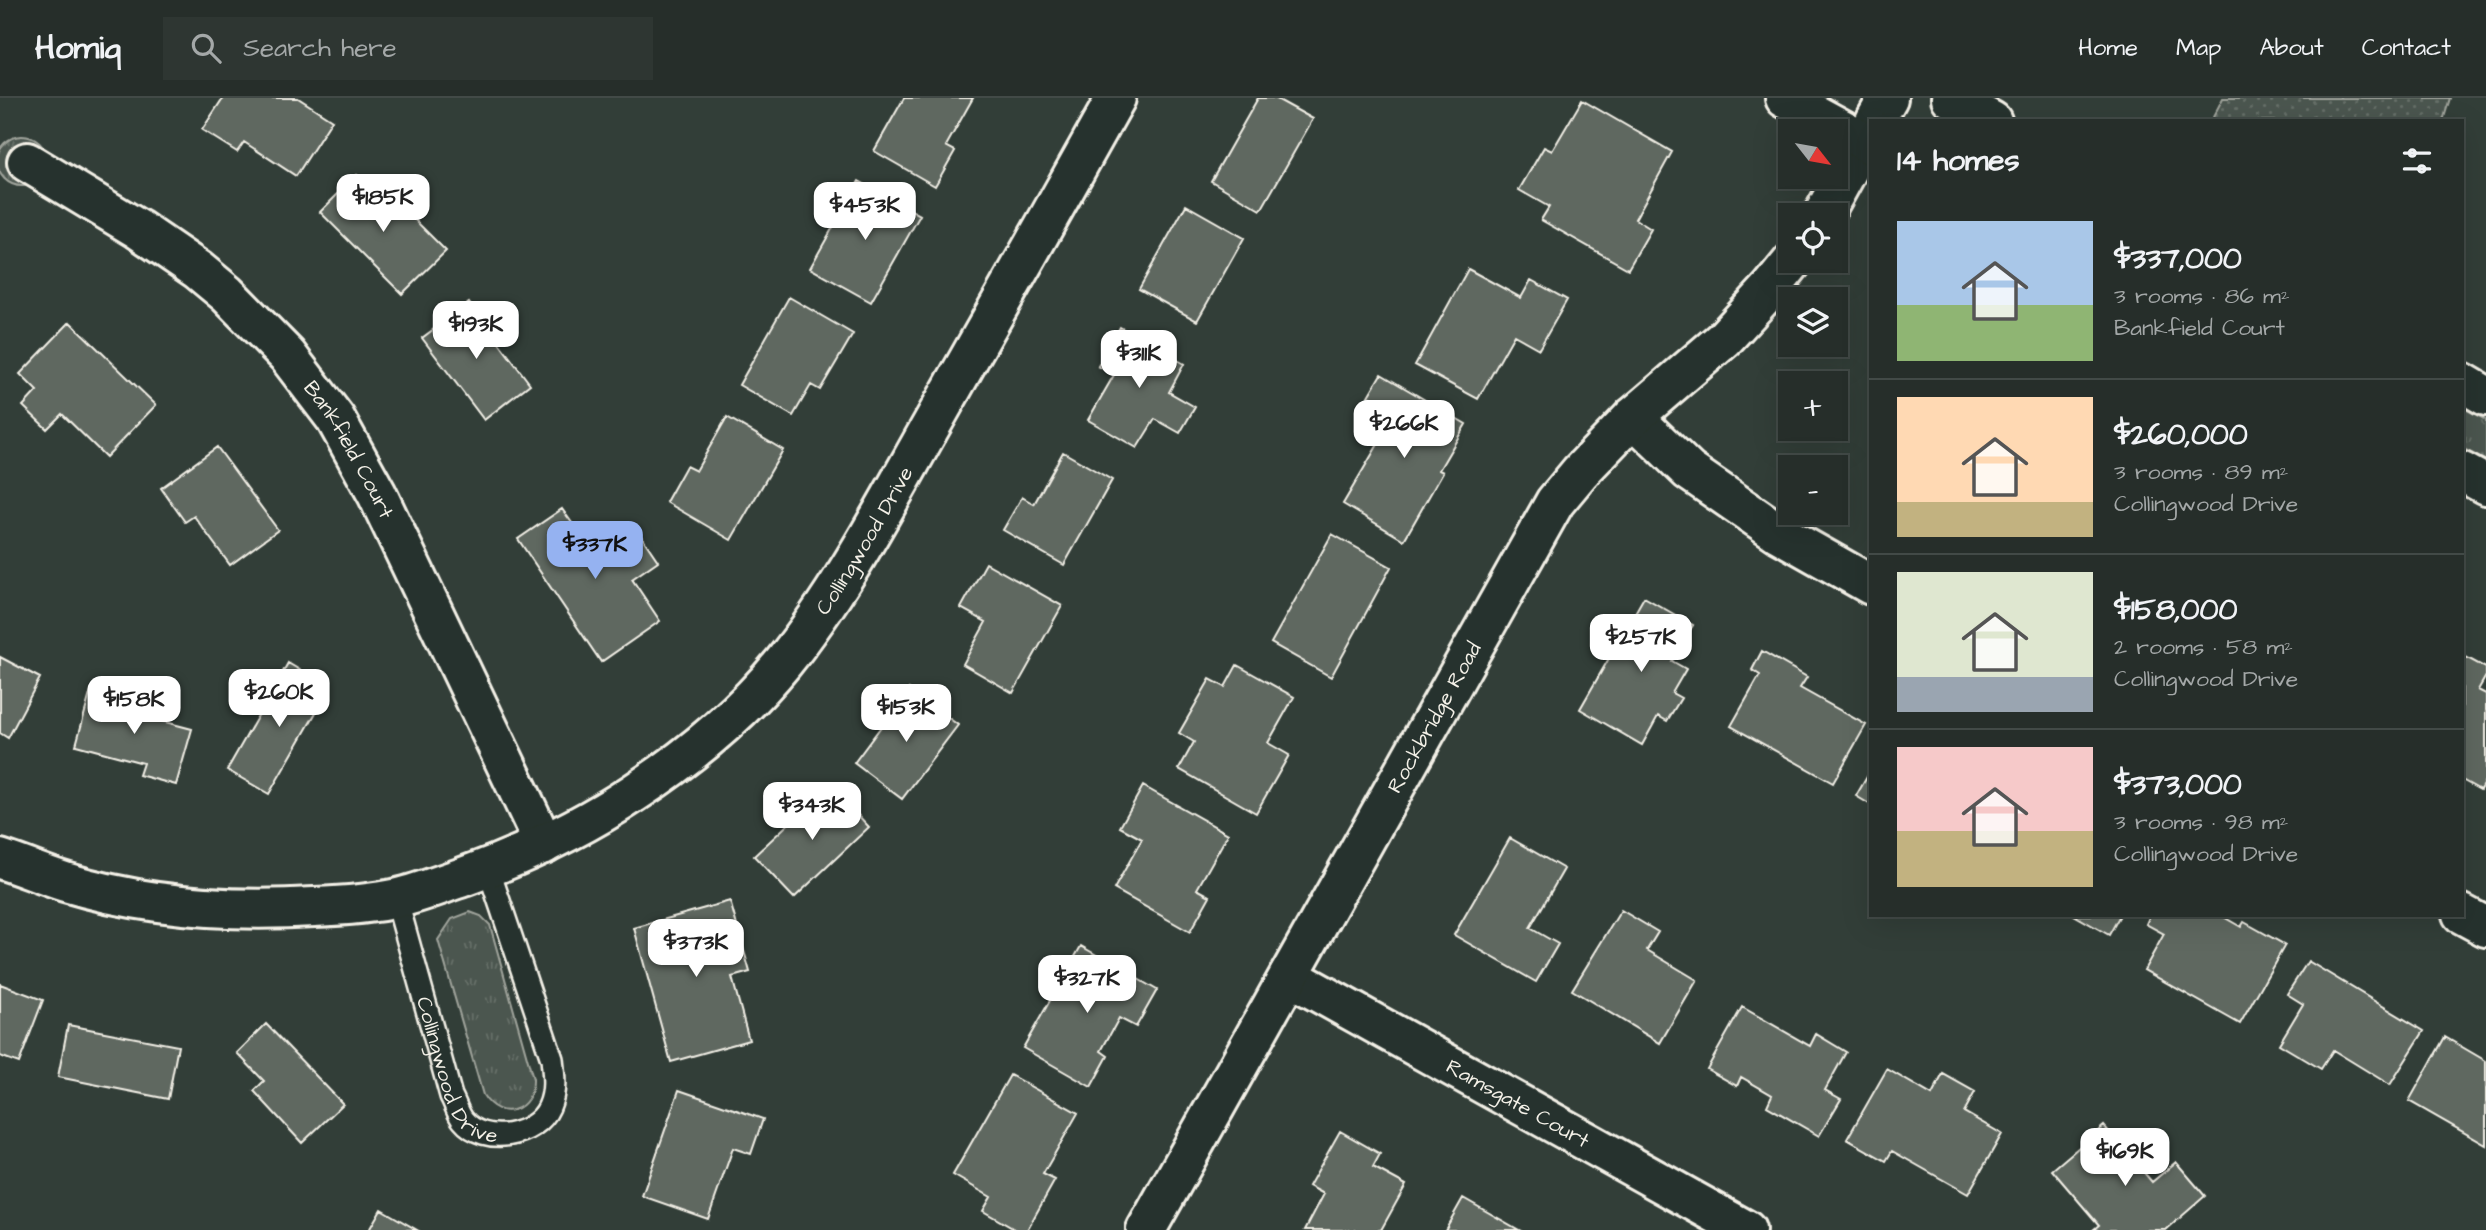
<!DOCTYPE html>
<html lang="en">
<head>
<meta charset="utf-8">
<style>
	body { margin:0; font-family:"Architects Daughter",sans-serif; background:#2e3632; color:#f1f3f6; height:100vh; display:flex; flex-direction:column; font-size:26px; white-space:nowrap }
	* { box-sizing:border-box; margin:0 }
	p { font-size:23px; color:#a4a8a8 }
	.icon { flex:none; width:38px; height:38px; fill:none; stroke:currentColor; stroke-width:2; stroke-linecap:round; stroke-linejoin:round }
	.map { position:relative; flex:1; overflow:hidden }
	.side { position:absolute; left:1869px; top:21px; width:595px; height:798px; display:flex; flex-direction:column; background:#262e2a; border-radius:0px; box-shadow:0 7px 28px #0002,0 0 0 2px #424a47 }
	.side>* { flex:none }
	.needle { width:46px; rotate:121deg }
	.controls { position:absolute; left:1778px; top:21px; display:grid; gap:14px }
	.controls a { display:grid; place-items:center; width:70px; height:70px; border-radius:0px; background:#262e2a; box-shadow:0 7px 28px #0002,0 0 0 2px #424a47; font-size:35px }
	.price { position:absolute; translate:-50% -60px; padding:0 16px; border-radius:14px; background:#fff; color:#222; font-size:23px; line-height:46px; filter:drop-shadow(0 2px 4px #0008) }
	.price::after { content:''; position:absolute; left:50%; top:42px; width:21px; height:16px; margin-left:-10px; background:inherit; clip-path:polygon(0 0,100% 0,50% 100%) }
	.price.current { background:#95b2f1; color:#111 }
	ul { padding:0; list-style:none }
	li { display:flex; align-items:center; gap:21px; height:175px; padding:0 28px }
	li+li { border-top:2px solid #424a47 }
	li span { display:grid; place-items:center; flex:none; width:196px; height:140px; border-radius:0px; color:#555 }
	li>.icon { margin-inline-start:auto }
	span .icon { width:84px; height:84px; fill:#fffc; stroke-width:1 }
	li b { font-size:30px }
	h2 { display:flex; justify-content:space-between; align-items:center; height:84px; padding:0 28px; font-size:30px }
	header { display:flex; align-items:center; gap:42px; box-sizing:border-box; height:98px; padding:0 35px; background:#262e2a; border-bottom:2px solid #424a47 }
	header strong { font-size:33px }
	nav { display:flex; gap:38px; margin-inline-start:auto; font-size:24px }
	.search { width:490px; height:63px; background:#2e3632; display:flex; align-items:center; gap:18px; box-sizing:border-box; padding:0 24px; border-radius:0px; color:#a4a8a8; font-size:26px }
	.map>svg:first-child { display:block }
	.grass { fill:url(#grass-tufts); stroke:#a0a49c; stroke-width:2 }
	.park { fill:url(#park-dots); stroke:#a0a49c; stroke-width:2 }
	.building { fill:#5f6861; stroke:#f4f1e8; stroke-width:2 }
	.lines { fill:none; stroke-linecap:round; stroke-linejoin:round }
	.service-casing { stroke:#f4f1e8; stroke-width:26 }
	.minor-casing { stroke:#f4f1e8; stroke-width:44 }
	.secondary-casing { stroke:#f4f1e8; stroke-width:44 }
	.service { stroke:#26332d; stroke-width:21 }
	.minor { stroke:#26332d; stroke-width:38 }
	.secondary { stroke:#26332d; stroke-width:38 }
	.labels { text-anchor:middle; stroke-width:7; stroke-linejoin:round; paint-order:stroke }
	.street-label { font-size:21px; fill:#f4f1e8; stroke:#26332d }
</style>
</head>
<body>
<header>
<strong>Homiq</strong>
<div class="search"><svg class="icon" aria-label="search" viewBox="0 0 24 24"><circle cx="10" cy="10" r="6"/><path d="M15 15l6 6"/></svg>Search here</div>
<nav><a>Home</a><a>Map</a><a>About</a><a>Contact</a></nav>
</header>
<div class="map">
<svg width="2486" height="1132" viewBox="0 0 2486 1132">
	<defs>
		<pattern id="grass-tufts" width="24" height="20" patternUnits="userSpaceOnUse" patternTransform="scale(1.75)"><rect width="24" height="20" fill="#4c564f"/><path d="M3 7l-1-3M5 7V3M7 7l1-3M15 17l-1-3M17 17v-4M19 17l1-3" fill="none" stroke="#666f68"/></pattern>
		<pattern id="park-dots" width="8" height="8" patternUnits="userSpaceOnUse" patternTransform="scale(1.75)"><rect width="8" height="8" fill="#4c564f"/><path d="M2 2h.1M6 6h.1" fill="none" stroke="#666f68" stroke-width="1.8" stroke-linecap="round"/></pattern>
	</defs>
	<rect width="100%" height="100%" fill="#323e38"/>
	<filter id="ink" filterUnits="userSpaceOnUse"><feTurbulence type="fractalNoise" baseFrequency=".0143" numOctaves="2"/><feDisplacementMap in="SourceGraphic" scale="14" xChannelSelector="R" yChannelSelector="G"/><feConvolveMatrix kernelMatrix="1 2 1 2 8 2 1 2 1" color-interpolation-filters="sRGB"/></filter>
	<g filter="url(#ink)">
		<path class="grass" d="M-3 63a25 25 0 1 1 50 0a25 25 0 1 1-50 0Z
			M2462,309L2486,322V363L2462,350Z
			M470,814L481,818L490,827L533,981C534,1013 500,1025 483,997L438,842L452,821Z"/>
		<path class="park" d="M2223,0H2450L2443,23H2211Z"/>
		<path class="building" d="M223,0H298L332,22L296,78L244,44L237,54L202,32Z
			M904,0H973L946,48L955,53L935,88L874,53Z
			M1258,0H1275L1313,21L1261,112L1211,83Z
			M1582,2L1672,54L1635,121L1651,131L1628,171L1541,122L1549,109L1519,92L1544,49L1552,53Z
			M357,77L384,104L391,98L446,153L402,196L320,114Z
			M859,83L920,117L871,204L810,170Z
			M1186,107L1244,140L1197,223L1139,191Z
			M1468,171L1521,200L1531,182L1567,202L1539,251L1514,237L1478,301L1415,267Z
			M789,199L853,236L820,292L811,287L793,318L739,287Z
			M469,205L530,286L484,322L422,240Z
			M70,224L156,307L106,359L62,316L47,331L23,308L37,293L20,276Z
			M1120,229L1184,266L1169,294L1195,309L1180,335L1155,321L1137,350L1088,322L1114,277L1098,268Z
			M1381,276L1466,326L1439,372L1443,374L1404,442L1343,406L1397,314L1368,298Z
			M727,319L783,352L731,442L666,404L686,368L696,373Z
			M217,349L278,432L230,467L194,418L185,424L161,390Z
			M1063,354L1112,382L1064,467L1003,432L1022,399L1034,406Z
			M562,411L585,443L606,429L617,446L637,432L658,463L632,481L660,523L601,564L518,441Z
			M1332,436L1391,469L1331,579L1271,545Z
			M986,465L1062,508L1013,595L963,566L986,524L961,510Z
			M1644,499L1693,527L1672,563L1686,571L1672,595L1681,600L1667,623L1658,618L1642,647L1580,611Z
			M1762,553L1807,579L1800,590L1866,627L1833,685L1731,628L1760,577L1752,572Z
			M2462,557L2486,570V578L2478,592L2486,596V681L2480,692L2462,682Z
			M0,559L40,580L8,640L0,635Z
			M288,565L330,590L269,696L227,672Z
			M1237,567L1294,599L1268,645L1289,657L1256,715L1179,671L1194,644L1179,635L1210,581L1225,589Z
			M909,591L958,627L902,701L854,665Z
			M91,592L158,610L154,621L192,631L176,687L139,677L143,665L76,647Z
			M1871,672V707L1856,698Z
			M830,687L869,729L794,800L754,758Z
			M1143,688L1228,736L1197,791L1210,798L1190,834L1114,791L1142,741L1120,729Z
			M1510,740L1564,771L1530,830L1558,846L1536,884L1454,837Z
			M730,803L750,874L732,879L749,942L671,964L634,830Z
			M1621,812L1658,834L1647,852L1697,882L1660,945L1572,892Z
			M2074,817H2120L2109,837Z
			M2150,817H2220L2241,829L2244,824L2285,847L2240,926L2144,872L2164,836L2146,826Z
			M1081,848L1157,892L1136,929L1119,920L1101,953L1108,958L1091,989L1023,950Z
			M2308,863L2424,933L2390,987L2333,952L2321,971L2279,946L2303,906L2287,896Z
			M0,886L43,902L19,965L0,958Z
			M1742,909L1810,948L1816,936L1846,954L1825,992L1841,1001L1819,1038L1767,1008L1772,997L1741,979L1737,988L1707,971Z
			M266,926L343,1006L302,1045L254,993L264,983L237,955Z
			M68,927L178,948L168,1001L58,979Z
			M2445,939L2486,963V1047L2409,1003Z
			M1887,971L1932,997L1943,976L1975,994L1964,1014L2002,1036L1968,1096L1892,1053L1886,1063L1847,1041Z
			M1010,977L1078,1015L1043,1076L1055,1082L1027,1132H1016L983,1113L991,1099L953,1077Z
			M679,992L763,1021L751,1056L733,1050L708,1121L642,1098Z
			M2104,1028L2152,1084L2176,1064L2205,1098L2166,1132H2093L2099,1127L2052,1072Z
			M1340,1033L1380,1056L1373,1069L1406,1087L1381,1132H1305L1324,1096L1309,1088Z
			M1463,1100L1519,1132H1445Z
			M381,1111L417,1132H369Z"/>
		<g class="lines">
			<defs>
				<g id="service">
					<path id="s1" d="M396,800L451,998C455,1005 458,1016 463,1022C484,1048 536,1039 549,1009C556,993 554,978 552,961L488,770"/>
				</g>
				<g id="minor">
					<path d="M1875,23L1888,0"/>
					<path id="s2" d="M27,64L138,131L198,172L227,196L287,257L335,320L377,396L544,746"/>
					<path d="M1823,117L1871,30"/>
					<path d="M1633,319L1689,373L1779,435L1871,487"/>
					<path id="s3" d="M0,761C22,768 43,777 65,784C144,808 232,814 314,809C341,808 371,806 398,800C420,795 442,786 463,779C524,757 580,731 634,695C689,659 741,616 783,565C842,492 886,407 932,326C994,217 1055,109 1116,0"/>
					<path d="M2462,816L2486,829"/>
					<path id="s4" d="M1289,878L1746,1132"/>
					<path id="s5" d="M1146,1132L1555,404L1580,374L1633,319L1724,241L1771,190L1793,163"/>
				</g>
				<path id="secondary" d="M1785,0L1871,47
					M1951,0L1992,23
					M2462,284L2486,298
					M2462,374L2486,387"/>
			</defs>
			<use href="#service" class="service-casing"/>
			<use href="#minor" class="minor-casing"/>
			<use href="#secondary" class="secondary-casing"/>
			<use href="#service" class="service"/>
			<use href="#minor" class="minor"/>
			<use href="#secondary" class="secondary"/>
		</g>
	</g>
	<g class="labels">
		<g class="street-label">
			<text dy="7" stroke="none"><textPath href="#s2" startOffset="439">Bankfield Court</textPath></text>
			<text dy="7" stroke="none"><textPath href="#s3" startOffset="1010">Collingwood Drive</textPath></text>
			<text dy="7" stroke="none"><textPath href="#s5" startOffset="588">Rockbridge Road</textPath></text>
			<text dy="7" stroke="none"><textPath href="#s1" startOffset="187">Collingwood Drive</textPath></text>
			<text dy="7" stroke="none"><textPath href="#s4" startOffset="262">Ramsgate Court</textPath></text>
		</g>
	</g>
</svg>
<div class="controls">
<a><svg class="needle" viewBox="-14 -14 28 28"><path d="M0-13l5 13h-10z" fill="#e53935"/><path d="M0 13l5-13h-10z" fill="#a4a8a8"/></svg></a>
<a><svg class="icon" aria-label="locate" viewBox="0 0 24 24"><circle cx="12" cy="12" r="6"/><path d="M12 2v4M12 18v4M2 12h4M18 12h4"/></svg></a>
<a><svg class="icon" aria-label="layers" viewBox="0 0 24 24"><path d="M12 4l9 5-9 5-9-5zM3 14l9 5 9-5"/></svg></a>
<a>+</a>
<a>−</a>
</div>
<b class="price" style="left:383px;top:136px">$185K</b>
<b class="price" style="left:865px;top:144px">$453K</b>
<b class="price" style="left:476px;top:263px">$193K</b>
<b class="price" style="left:1139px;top:292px">$311K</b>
<b class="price" style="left:1404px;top:362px">$266K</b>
<b class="price current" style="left:595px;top:483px">$337K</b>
<b class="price" style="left:1641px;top:576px">$257K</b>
<b class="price" style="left:279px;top:631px">$260K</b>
<b class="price" style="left:134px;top:638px">$158K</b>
<b class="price" style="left:906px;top:646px">$153K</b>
<b class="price" style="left:812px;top:744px">$343K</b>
<b class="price" style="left:696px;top:881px">$373K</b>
<b class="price" style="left:1087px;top:917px">$327K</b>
<b class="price" style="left:2125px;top:1090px">$169K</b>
<section class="side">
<h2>14 homes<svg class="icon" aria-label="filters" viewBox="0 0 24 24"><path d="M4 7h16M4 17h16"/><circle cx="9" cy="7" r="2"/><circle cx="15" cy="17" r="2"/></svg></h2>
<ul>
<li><span style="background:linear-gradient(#a9c7e8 60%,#8fb573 0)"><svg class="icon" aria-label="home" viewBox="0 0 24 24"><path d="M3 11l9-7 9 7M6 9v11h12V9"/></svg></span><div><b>$337,000</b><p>3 rooms · 86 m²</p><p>Bankfield Court</p></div></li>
<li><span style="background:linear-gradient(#ffd9b3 75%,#c2b280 0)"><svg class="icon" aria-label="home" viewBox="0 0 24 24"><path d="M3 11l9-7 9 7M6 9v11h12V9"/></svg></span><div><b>$260,000</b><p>3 rooms · 89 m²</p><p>Collingwood Drive</p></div></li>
<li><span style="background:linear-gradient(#dfe7d0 75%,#9aa5b1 0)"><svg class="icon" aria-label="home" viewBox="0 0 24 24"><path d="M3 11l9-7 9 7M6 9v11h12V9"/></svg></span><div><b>$158,000</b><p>2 rooms · 58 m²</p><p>Collingwood Drive</p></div></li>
<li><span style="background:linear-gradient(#f6c9c9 60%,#c2b280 0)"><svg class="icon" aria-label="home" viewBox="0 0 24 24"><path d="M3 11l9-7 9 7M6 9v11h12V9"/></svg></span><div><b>$373,000</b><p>3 rooms · 98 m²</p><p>Collingwood Drive</p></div></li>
</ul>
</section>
</div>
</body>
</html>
